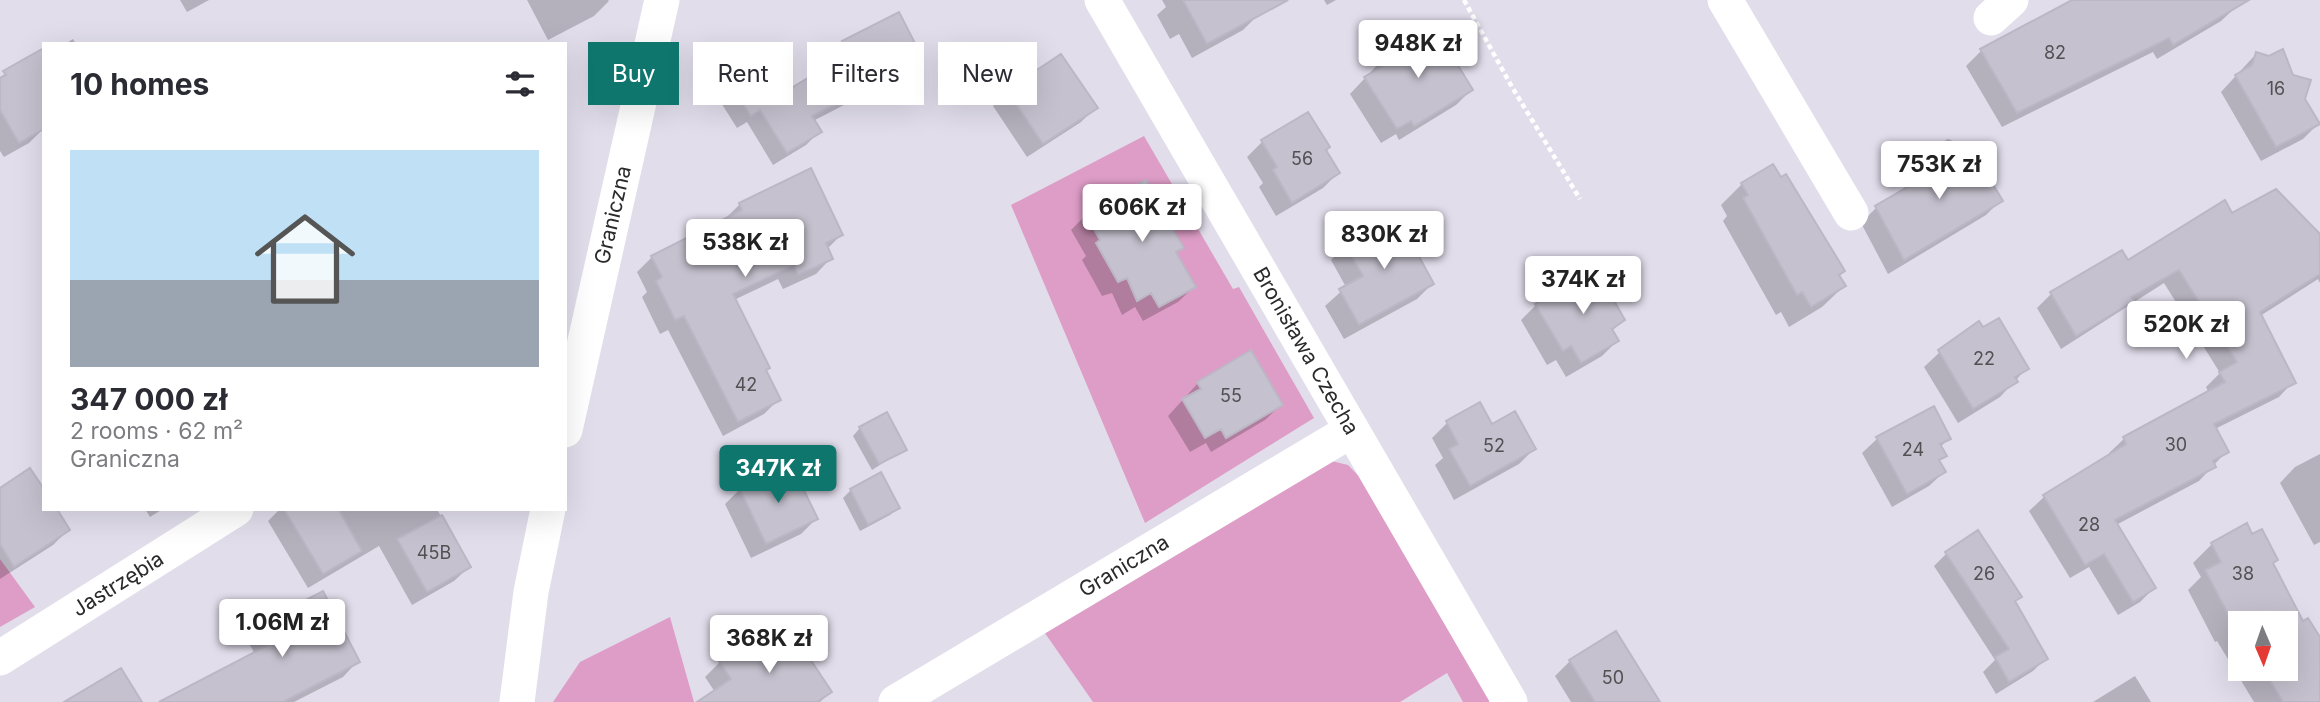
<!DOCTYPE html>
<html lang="en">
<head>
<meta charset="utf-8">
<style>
	body { margin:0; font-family:Inter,sans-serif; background:#f7f7f7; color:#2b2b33; height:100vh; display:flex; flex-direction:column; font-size:26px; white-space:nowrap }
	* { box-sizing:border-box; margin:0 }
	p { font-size:23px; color:#7c7c81 }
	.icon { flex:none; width:38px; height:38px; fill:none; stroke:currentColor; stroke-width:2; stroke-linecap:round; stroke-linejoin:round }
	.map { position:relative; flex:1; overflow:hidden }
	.drawer { position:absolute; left:42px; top:42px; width:525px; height:469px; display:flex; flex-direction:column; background:#fff; border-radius:0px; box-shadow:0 7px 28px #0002 }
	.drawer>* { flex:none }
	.hud { position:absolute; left:588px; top:42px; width:665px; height:63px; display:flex; gap:14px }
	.needle { width:46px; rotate:178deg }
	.controls { position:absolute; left:2228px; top:611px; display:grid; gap:14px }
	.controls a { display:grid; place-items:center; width:70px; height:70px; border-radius:0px; background:#fff; box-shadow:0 7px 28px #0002; font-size:35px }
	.price { position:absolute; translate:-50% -60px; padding:0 16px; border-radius:7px; background:#fff; color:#222; font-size:23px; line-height:46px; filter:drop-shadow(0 2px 4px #0008) }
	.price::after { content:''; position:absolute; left:50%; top:42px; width:21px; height:16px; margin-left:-10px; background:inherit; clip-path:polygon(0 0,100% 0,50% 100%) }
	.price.on { background:#0f766e; color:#fff }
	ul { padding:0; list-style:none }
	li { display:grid; align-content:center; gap:14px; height:371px; padding:0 28px }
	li+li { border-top:2px solid #e1e1e2 }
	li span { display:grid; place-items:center; height:217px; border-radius:0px; color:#555 }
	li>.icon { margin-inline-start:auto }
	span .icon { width:126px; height:126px; fill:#fffc; stroke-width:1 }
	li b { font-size:30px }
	h2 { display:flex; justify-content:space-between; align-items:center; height:84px; padding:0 28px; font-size:30px }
	.tag { padding:0 24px; border-radius:0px; background:#fff; box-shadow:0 7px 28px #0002; font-size:24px; line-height:63px }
	.tag.on { background:#0f766e; color:#fff }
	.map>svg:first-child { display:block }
	.green { fill:#de9dc6 }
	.shadow { fill:#0003; fill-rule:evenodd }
	.building { fill:#c5c1ce; stroke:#bcb7c6; stroke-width:2 }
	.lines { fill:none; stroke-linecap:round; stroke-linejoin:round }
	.path { stroke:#fff; stroke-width:4.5; stroke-dasharray:5 3.5; stroke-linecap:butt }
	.minor { stroke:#fff; stroke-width:35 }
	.labels { text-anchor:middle; stroke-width:5; stroke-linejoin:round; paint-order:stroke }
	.number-label { font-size:18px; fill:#515053 }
	.street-label { font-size:21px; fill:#2a2a2a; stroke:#fff }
</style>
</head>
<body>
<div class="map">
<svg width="2320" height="702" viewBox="0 0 2320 702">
	<rect width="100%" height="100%" fill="#e1ddeb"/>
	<path class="green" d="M1144,136L1233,289L1239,287L1314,418L1145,523L1011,205Z
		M1319,458L1348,465L1379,497L1490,697L1489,702H1463L1447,673L1400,702H1093L1040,626Z
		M0,559L35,607L0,627Z
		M670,617L694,702H553L580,662Z"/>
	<path class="shadow" d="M180,0H209L187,12Z
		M527,0H608L609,1L594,16L548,40Z
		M1162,0H1250L1258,15L1243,30L1192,58L1179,34L1170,39L1157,15L1166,7Z
		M1324,0H1336L1327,5Z
		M2077,0H2233L2237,6L2221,21L2157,59L2153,52L2002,127L1966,66L1981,51Z
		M899,14L921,59L908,72L813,121L820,131L806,145L773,165L747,122L737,128L711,87L724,73L792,90L834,64L829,56L843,42Z
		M73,39L76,44H65Z
		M44,50V128L29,143L4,157L0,151V77Z
		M2256,54L2304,99L2318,124L2303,139L2261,161L2221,92Z
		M1381,61L1471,90L1456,105L1399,140L1396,134L1381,143L1350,94Z
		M1008,91L1096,107L1081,122L1027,157L993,106Z
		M1262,142L1324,150L1338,173L1323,188L1276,216L1259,187L1263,183L1247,157Z
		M1938,150L2001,200L1986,215L1888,274L1861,223L1876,208L1908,189L1916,181L1922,166Z
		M1742,184L1838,276L1844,286L1822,307L1789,327L1781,312L1776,315L1723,221L1727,216L1721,205Z
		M740,204L841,235L827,249L831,258L816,274L783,289L778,279L734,300L779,399L764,414L723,436L668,330L660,334L642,297L647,292L637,272L652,257L725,219Z
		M1159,208L1178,224L1172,230L1182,247L1175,254L1194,287L1178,302L1143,321L1135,307L1122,315L1112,293L1102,296L1082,260L1086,256L1071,230L1086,215Z
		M2231,215L2320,236V283L2318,279L2260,316L2293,382L2279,397L2215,429L2226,452L2199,481L2116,525L2154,588L2140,602L2118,615L2089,567L2070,578L2029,511L2044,497L2111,456L2109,453L2124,439L2209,393L2206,387L2220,373L2164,283L2061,349L2037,308L2051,294Z
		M1346,245L1432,284L1417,299L1344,339L1325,306L1346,287L1331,260Z
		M1536,305L1623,320L1611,332L1617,341L1602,356L1566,377L1556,360L1547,365L1521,320Z
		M1940,352L2027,368L2000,397L1958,423L1924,367Z
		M1198,383L1281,405L1265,420L1211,452L1206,443L1190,452L1168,416Z
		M1480,405L1492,426L1534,449L1519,464L1454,500L1435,465L1443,458L1432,438L1447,423Z
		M1933,408L1949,439L1940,447L1945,456L1938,462L1944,472L1929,486L1892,507L1862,453L1877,439Z
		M860,428L905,449L872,470L853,436Z
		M2320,454V542L2314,545L2280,483L2295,467Z
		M790,487L816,519L801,534L751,558L725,504L740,489Z
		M0,490L44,509L68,530L53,545L0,579Z
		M851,490L898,508L890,515L860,531L843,498Z
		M145,509H163L150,517Z
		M280,509H437L469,567L454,581L412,605L379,546L308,588L268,521Z
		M2212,544L2272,564L2303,623L2320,640V702H2254L2217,641L2215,642L2188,590L2201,577L2193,563ZM2240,623H2286V668H2240Z
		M1947,553L2046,658L2033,671L1996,694L1983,672L1995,660L1934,566Z
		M262,625L358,661L343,677L294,702H176L255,654L247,640Z
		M783,657L830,692L820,702H704L715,692L705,677L720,662Z
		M1570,661L1648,702H1571L1555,676Z
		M2135,676L2151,702H2093Z"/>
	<path class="building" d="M1183,0H1288L1207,44Z
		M2072,0H2249L2173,45L2169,38L2017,113L1980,49Z
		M899,12L923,59L812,116L822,132L787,153L760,110L751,116L723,72L767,45L793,87L848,53L842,41Z
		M1434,26L1473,90L1414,126L1411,121L1397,129L1364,77L1383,66L1379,60Z
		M44,48V129L19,143L0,110V78L6,75L3,71Z
		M2283,49L2293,75L2311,80L2305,99L2320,124L2276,147L2235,75L2252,65L2256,52L2269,56Z
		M1061,54L1098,108L1043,144L1007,90Z
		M1308,112L1330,147L1326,150L1340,173L1292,203L1273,170L1277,167L1261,140Z
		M1948,140L1960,145L1970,160L1976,157L2003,201L1904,260L1875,206L1921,179L1919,175L1929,169L1936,148Z
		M1773,164L1781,177L1786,174L1845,271L1839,275L1846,286L1811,307L1802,292L1797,295L1743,198L1748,195L1741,183Z
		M811,168L843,235L826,243L833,259L798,275L794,265L733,294L770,368L766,370L781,400L738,422L684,316L675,320L656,281L662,277L651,256L742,210L739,203Z
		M1146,180L1160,205L1167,202L1180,224L1173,229L1184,248L1176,252L1196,287L1159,307L1151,293L1137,301L1127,278L1118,282L1096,243L1100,240L1085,213Z
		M2276,189L2320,234V274L2260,312L2296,383L2214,424L2229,452L2213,461L2216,467L2115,520L2156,588L2133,602L2104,554L2085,565L2043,495L2126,444L2123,437L2225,382L2219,372L2237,362L2179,270L2131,297L2134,301L2076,336L2050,292L2122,250L2128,260L2225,200L2232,213Z
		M1397,216L1434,284L1359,325L1339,289L1363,276L1345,244Z
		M1596,269L1625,320L1612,329L1619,341L1581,363L1571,346L1563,351L1535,304Z
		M1999,318L2029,369L2015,377L2018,382L1973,409L1938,350L1979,321L1983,327Z
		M1251,350L1283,405L1226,438L1221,429L1205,438L1182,399L1201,389L1197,382Z
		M1480,402L1492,424L1515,411L1536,449L1470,486L1449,449L1458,444L1446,421Z
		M1934,406L1951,439L1940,444L1947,456L1939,460L1946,472L1907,494L1876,437Z
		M887,412L907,450L879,464L859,427Z
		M782,466L791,484L799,480L818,519L766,544L739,487Z
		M30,468L44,489V509H57L70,530L14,567L0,544V488Z
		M881,472L900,508L868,525L850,489Z
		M284,509H338L362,551L323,574Z
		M442,515L471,567L427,592L397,539Z
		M2247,523L2252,534L2262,529L2278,560L2273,563L2303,621L2308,618L2320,637V702H2283L2263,668H2286V623H2240V630L2234,625L2205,570L2221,562L2211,543Z
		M1978,530L2022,597L2015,601L2048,659L2009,682L1995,657L2009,649L1945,552Z
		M323,591L360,662L283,702H159L272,643L261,623Z
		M767,630L784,655L800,644L832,692L817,702H697L731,679L719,661Z
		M1616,631L1660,702H1595L1569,660Z
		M121,668L142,702H64Z"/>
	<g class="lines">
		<path class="path" d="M1464,0L1512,87L1580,199"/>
		<path class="minor" d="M1102,0L1510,702
			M1725,0L1851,213
			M1991,18L2011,0
			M565,430L662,0
			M0,658L236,509
			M517,702L531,592L548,509
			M896,702L1352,430"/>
	</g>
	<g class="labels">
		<g class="number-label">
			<text x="2055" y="59">82</text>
			<text x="2276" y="95">16</text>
			<text x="1302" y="165">56</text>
			<text x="1984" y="365">22</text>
			<text x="746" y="391">42</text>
			<text x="1231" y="402">55</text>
			<text x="2176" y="451">30</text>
			<text x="1494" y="452">52</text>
			<text x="1913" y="456">24</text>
			<text x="2089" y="531">28</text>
			<text x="434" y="559">45B</text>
			<text x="1984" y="580">26</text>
			<text x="2243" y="580">38</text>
			<text x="1613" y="684">50</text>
		</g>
		<g class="street-label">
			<text transform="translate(613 215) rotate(-77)" y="7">Graniczna</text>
			<text transform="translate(1306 351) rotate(60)" y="7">Bronisława Czecha</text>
			<text transform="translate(1124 566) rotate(-31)" y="7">Graniczna</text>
			<text transform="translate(118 584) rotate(-32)" y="7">Jastrzębia</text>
		</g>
	</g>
</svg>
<div class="controls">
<a><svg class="needle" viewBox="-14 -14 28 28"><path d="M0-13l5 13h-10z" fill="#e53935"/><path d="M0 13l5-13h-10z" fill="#7c7c81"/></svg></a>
</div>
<b class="price" style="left:1418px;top:80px">948K zł</b>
<b class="price" style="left:1939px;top:201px">753K zł</b>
<b class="price" style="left:1142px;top:244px">606K zł</b>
<b class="price" style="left:1384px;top:271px">830K zł</b>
<b class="price" style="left:745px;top:279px">538K zł</b>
<b class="price" style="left:1583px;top:316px">374K zł</b>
<b class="price" style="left:2186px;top:361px">520K zł</b>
<b class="price on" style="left:778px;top:505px">347K zł</b>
<b class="price" style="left:282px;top:659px">1.06M zł</b>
<b class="price" style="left:769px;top:675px">368K zł</b>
<div class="hud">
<a class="tag on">Buy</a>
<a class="tag">Rent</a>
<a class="tag">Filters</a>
<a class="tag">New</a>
</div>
<section class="drawer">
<h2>10 homes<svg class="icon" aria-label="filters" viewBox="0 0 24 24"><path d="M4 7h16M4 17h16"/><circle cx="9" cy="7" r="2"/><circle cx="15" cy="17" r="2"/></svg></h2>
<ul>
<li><span style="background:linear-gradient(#bfe0f5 60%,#9aa5b1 0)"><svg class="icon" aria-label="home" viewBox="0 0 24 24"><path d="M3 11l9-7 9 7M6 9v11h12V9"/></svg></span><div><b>347 000 zł</b><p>2 rooms · 62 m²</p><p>Graniczna</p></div></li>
</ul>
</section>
</div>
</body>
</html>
